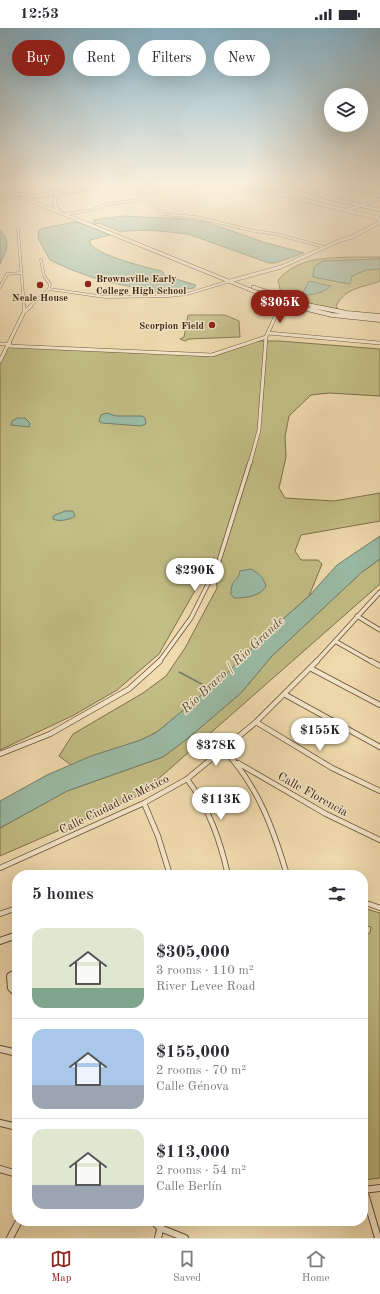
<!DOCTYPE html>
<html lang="en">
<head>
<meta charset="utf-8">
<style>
	body { margin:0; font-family:"Old Standard TT",serif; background:#f2f2f3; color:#2b2b33; height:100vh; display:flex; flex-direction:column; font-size:15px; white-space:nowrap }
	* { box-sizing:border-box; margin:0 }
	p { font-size:13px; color:#7c7c81 }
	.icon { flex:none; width:22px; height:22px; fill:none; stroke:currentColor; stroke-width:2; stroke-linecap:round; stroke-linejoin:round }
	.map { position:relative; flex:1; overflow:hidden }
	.details { position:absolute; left:12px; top:842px; width:356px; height:356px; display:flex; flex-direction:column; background:#fff; border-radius:16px; box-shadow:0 4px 16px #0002 }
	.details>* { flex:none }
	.top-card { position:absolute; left:12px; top:12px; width:356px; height:36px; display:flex; gap:8px }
	.buttons { position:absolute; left:324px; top:60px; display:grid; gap:8px }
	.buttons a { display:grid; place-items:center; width:44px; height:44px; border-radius:50%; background:#fff; box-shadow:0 4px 16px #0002; font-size:20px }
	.price { position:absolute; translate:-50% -34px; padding:0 9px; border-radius:14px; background:#fff; color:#222; font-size:13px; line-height:26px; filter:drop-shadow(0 1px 2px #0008) }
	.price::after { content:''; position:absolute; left:50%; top:24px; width:12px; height:9px; margin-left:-6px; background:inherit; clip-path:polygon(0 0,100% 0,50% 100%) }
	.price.selected { background:#8f2418; color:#fff }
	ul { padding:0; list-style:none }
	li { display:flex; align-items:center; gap:12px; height:100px; padding:0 20px }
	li+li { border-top:1px solid #e1e1e2 }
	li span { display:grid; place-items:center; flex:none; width:112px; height:80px; border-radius:12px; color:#555 }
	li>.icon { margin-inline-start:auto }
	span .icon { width:48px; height:48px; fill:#fffc; stroke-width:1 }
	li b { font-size:17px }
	h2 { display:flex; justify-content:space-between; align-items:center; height:48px; padding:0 20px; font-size:17px }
	.chip { padding:0 14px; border-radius:18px; background:#fff; box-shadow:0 4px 16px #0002; font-size:14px; line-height:36px }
	.chip.selected { background:#8f2418; color:#fff }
	.status { display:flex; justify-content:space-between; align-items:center; height:28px; padding:0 20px; background:#fff; direction:ltr }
	.status svg { height:11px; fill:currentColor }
	.tabs { display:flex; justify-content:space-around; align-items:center; height:56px; border-top:1px solid #e1e1e2; background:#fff; font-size:11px; color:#7c7c81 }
	.tabs a { display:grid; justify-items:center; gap:2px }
	.tabs .selected { color:#8f2418 }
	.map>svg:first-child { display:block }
	.green { fill:#c2be85; stroke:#7e704c }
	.water { fill:#9bbca7; stroke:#747e6c }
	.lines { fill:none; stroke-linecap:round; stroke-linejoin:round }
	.stream { stroke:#747e6c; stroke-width:1.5 }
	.primary-tunnel { stroke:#ccb790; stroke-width:3.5; stroke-dasharray:3.5 1.5; stroke-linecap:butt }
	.pedestrian-casing { stroke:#68503b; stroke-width:2.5 }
	.minor-far4-casing { stroke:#68503b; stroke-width:3 }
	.minor-far3-casing { stroke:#68503b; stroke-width:4 }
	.minor-far2-casing { stroke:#68503b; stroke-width:5 }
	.minor-far1-casing { stroke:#68503b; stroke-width:6 }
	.minor-casing { stroke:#68503b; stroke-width:8 }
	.tertiary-casing { stroke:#68503b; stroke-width:4 }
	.secondary-far1-casing { stroke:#3a2214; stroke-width:4 }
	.secondary-casing { stroke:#3a2214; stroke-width:5 }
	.primary-casing { stroke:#3a2214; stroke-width:4.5 }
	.pedestrian { stroke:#f6e8cb; stroke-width:1.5 }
	.minor-far4 { stroke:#f6e8cb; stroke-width:2 }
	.minor-far3 { stroke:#f6e8cb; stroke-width:3 }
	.minor-far2 { stroke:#f6e8cb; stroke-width:3.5 }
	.minor-far1 { stroke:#f6e8cb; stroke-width:4.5 }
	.minor { stroke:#f6e8cb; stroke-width:6 }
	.tertiary { stroke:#f6e8cb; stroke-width:3 }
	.secondary-far1 { stroke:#f6e8cb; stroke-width:3 }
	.secondary { stroke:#f6e8cb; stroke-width:4 }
	.primary { stroke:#e8be78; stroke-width:3.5 }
	.poi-dot { fill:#8f2418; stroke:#f6e8cb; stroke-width:1.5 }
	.labels { text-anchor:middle; stroke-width:3; stroke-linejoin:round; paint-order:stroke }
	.far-poi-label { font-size:10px; font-weight:bold; fill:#3a2214; stroke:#f6e8cb; text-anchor:start }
	.street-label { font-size:12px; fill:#3a2214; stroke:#f6e8cb }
	.water-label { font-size:13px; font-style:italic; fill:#575040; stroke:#f6e8cb }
</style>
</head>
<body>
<div class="status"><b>12:53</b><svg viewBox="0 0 49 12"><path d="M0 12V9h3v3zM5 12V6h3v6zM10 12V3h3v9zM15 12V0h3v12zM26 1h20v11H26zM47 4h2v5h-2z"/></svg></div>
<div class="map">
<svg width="380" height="1210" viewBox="0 0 380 1210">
	<rect width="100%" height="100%" fill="#f1dcaf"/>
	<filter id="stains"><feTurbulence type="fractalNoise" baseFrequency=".005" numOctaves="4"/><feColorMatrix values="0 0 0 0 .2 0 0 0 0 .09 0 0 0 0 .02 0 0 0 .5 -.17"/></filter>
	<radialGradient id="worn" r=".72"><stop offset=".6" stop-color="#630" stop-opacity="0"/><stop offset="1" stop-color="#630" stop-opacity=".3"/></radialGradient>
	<path class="green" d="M357,229H380V231L323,233L314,239L313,249L349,256L352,248L366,242L380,241V253C362,260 346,259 336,278L338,281L309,276L281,266L278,252C299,228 328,230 357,229Z
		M188,287H225L239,293L240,309L189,311L185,313L180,311L184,309Z
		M256,313H279L380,321V368L329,365L311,367L289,388L285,409L286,429L279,460L285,470L334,473L380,465V493L301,507L295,523L301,532H318L322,536L309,568L265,607L224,649L157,704L141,712L71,737L59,728L73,706L143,665L166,648L185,620L217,560L214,529L159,626L117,662L74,687L0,722V333L9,318L214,328Z
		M380,531V556L140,767L0,828V800L67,763L163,729L187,711L241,665L272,628L362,544Z
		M363,880L380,885V1150L363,1152V907L370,905L371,899L363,897Z"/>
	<path class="water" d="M124,188L187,191L206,194L263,214L304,225L275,235H269L188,206L150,202L127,203L121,204L99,195L90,198L110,207L90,212V215C96,227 147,240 162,243L166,248L196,257L194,260L160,265L100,252L72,242L50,232L38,210L39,202L44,200L75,194L86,197L96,194L93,192Z
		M0,202C12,214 6,223 0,236Z
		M380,231V241L366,242L352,248L350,256L313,249L314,239L323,233Z
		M309,253L331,258C325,264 310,269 302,266Z
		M107,385L116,388H142L145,390L146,396L141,398L102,395L99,393L101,387Z
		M17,390H25L30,395L29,399L11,397L12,393Z
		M65,483H73L75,488C69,492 59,494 53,491V488Z
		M380,508V531L362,544L272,628L241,665L187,711L163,729L67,763L0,800V773L47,747L91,728L141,712L157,704L224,648L265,607L309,568L337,537Z
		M251,541C259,545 263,549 266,558C260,569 245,570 234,570L231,566C231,550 238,554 240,543Z"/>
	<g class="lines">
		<path class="stream" d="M179,644L211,661"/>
		<path class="primary-tunnel" d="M3,172L23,170"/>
		<defs>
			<path id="pedestrian" d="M12,164L40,156"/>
			<path id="minor-far4" d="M129,156L163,186L196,189L254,203L276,206L324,219
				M133,156L143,165
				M332,156L380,168
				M281,167L311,156
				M225,170L258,156
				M362,177L380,171
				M66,186L92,182L108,176L146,171
				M18,201L24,279
				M41,232L44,248L50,256L49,261L105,269L169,268L187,266L230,253
				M0,259L7,246L20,245
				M29,279L49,261
				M279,279L288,272"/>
			<path id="minor-far3" d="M24,278V284
				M268,305L380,315
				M0,316H10
				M9,318L212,327L266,309
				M0,333L24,284L31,278
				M250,435L259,402L266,309L280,278"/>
			<path id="minor-far2" d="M357,588L380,602
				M335,613L372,634
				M159,634L191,590L218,536L250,434
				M316,634L380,564"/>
			<path id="minor-far1" d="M371,633L380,638
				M310,640L380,677
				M284,666L380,719
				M256,694L332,740L380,763
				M224,722C258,758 273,800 287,847
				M0,726L50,706L129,661L160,633
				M238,735L326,786L380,812
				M187,751C209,780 220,812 228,847
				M144,775L158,808L170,847
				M0,840L144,775L187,751L256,694L317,633
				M363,874L380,880
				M0,886L17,880"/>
			<path id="minor" d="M0,913L17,907
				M17,944L10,948L11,960L17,966
				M0,1021L17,1025
				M0,1095L17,1099
				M0,1141L17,1146
				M363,1162L380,1160
				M364,1162L378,1210
				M153,1193L160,1200L185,1210
				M10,1210L19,1193
				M158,1210L162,1193"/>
			<path id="tertiary" d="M89,156L97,160
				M237,156L378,190L380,192
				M348,182L362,177
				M230,253L281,239L341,212L352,209L380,194"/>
			<path id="secondary-far1" d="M284,156L329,170L380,182
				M56,166L54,177L59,183
				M24,170L283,275L299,279
				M253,259L316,279"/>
			<path id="secondary" d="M295,278L332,287L380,292
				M312,278L347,285L380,288"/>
			<path id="primary" d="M40,156L56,166
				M0,160L14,165
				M9,167L29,166
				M0,168L2,167
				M23,170L125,156
				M0,172H3"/>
		</defs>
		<use href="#pedestrian" class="pedestrian-casing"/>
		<use href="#minor-far4" class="minor-far4-casing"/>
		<use href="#minor-far3" class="minor-far3-casing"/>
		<use href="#minor-far2" class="minor-far2-casing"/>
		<use href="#minor-far1" class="minor-far1-casing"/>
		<use href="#minor" class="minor-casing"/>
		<use href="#tertiary" class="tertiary-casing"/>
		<use href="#secondary-far1" class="secondary-far1-casing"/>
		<use href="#secondary" class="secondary-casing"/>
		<use href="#primary" class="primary-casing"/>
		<use href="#pedestrian" class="pedestrian"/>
		<use href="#minor-far4" class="minor-far4"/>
		<use href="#minor-far3" class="minor-far3"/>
		<use href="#minor-far2" class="minor-far2"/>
		<use href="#minor-far1" class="minor-far1"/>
		<use href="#minor" class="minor"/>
		<use href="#tertiary" class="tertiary"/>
		<use href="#secondary-far1" class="secondary-far1"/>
		<use href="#secondary" class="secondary"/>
		<use href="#primary" class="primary"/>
	</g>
	<linearGradient id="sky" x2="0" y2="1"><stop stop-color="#89b7ce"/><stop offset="0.48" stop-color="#f9efdb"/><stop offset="1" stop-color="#f9efdb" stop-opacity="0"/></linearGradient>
	<rect width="380" height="325" fill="url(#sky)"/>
	<g class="poi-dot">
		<circle cx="88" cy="256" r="4"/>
		<circle cx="40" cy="257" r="4"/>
		<circle cx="212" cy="297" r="4"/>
	</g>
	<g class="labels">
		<g class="far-poi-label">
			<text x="96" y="254">Brownsville Early<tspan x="96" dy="12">College High School</tspan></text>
			<text x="40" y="273" text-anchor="middle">Neale House</text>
			<text x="204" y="301" text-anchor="end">Scorpion Field</text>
		</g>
		<g class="street-label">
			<text transform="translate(313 766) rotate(29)" y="4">Calle Florencia</text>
			<text transform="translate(114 776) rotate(-26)" y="4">Calle Ciudad de México</text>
		</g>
		<g class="water-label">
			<text transform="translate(232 636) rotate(-43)" y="5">Río Bravo / Rio Grande</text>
		</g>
	</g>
	<rect width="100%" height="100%" filter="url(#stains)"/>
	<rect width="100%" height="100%" fill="url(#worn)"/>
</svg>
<div class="buttons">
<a><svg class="icon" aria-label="layers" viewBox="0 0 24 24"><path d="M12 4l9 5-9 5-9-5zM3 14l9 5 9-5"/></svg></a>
</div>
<b class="price selected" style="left:280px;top:296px">$305K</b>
<b class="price" style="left:195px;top:564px">$290K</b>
<b class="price" style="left:320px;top:724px">$155K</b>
<b class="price" style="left:216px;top:739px">$378K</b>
<b class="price" style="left:221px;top:793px">$113K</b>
<div class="top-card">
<a class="chip selected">Buy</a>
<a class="chip">Rent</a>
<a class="chip">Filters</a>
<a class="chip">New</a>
</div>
<section class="details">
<h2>5 homes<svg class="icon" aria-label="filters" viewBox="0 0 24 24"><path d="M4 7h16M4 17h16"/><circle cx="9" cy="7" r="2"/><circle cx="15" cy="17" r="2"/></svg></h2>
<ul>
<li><span style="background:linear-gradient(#dfe7d0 75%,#7fa58c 0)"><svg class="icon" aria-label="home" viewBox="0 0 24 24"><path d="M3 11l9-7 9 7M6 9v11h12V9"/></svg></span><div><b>$305,000</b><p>3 rooms · 110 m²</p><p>River Levee Road</p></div></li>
<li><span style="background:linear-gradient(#a9c7e8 70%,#9aa5b1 0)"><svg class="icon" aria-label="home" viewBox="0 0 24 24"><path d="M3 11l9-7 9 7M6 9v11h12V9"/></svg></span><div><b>$155,000</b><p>2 rooms · 70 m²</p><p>Calle Génova</p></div></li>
<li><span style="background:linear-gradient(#dfe7d0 70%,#9aa5b1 0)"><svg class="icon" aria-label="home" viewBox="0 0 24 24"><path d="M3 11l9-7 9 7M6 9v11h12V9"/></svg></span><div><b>$113,000</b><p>2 rooms · 54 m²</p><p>Calle Berlín</p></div></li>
</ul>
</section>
</div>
<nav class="tabs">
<a class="selected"><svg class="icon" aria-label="map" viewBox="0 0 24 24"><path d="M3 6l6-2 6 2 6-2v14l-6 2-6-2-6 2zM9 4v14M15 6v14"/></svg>Map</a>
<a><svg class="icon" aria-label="saved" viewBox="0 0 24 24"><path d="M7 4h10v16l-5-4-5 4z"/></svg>Saved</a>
<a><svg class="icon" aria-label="home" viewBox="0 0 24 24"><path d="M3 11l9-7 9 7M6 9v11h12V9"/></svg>Home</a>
</nav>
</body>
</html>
